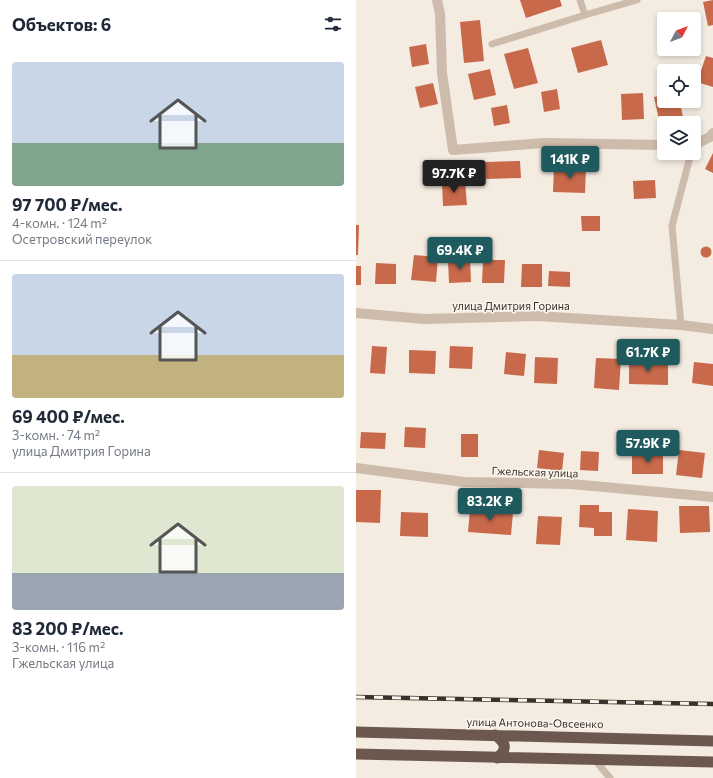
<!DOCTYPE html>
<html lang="ru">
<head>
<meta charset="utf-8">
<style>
	body { margin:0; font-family:Commissioner,sans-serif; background:#f2f2f3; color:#1f2937; height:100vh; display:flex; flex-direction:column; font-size:15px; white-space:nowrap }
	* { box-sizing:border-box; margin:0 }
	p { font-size:13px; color:#747a83 }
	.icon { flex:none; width:22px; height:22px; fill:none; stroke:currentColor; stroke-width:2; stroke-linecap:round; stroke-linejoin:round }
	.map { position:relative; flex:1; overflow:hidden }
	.side { display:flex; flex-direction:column; background:#fff; width:356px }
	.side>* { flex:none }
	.needle { width:26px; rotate:49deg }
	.fabs { position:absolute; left:301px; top:12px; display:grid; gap:8px }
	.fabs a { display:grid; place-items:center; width:44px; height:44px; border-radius:4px; background:#fff; box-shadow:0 2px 6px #0003; font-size:20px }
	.price { position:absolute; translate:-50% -34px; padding:0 9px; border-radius:4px; background:#1f5a5e; color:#fff; font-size:13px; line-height:26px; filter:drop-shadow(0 1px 2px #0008) }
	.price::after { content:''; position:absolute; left:50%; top:24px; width:12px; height:9px; margin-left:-6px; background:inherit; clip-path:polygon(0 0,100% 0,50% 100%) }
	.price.current { background:#222; color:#fff }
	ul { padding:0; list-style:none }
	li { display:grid; align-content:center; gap:8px; height:212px; padding:0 12px }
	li+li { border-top:1px solid #e0e1e3 }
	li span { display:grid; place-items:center; height:124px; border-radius:4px; color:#555 }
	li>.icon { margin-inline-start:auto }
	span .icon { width:72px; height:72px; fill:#fffc; stroke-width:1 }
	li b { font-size:17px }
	h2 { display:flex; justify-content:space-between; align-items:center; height:48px; padding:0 12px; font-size:17px }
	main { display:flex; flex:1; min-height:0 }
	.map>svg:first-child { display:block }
	.building { fill:#c8694b }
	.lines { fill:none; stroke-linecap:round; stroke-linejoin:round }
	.service { stroke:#cdbbac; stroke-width:7 }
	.minor { stroke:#cdbbac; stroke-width:10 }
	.trunk { stroke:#6c584f; stroke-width:11 }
	.rail-casing { stroke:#3b302b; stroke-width:4.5 }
	.rail { stroke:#fbf5ee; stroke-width:3; stroke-dasharray:9; stroke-linecap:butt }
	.labels { text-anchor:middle; stroke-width:3; stroke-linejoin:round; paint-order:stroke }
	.street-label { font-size:11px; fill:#3b302b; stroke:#fbf5ee }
</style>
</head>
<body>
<main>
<section class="side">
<h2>Объектов: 6<svg class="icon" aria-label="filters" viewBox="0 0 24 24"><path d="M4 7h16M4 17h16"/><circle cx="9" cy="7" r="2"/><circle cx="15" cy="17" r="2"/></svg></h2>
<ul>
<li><span style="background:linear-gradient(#c9d6e8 65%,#7fa58c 0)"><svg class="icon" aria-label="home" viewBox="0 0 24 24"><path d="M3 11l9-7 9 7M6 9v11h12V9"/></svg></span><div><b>97 700 ₽/мес.</b><p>4-комн. · 124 m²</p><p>Осетровский переулок</p></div></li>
<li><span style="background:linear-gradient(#c9d6e8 65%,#c2b280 0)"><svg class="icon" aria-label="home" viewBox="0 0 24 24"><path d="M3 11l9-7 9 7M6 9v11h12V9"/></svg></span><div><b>69 400 ₽/мес.</b><p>3-комн. · 74 m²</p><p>улица Дмитрия Горина</p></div></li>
<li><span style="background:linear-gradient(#dfe7d0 70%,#9aa5b1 0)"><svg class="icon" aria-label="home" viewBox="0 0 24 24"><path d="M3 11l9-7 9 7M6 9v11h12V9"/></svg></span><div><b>83 200 ₽/мес.</b><p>3-комн. · 116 m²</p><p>Гжельская улица</p></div></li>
</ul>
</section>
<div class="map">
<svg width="357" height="778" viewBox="0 0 357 778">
	<rect width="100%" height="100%" fill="#f4ebe1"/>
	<path class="building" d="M164,0H204L206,6L170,18Z
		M357,0V25L352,26L347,2Z
		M124,20L128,61L108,63L104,22Z
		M245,40L252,65L222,73L215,48Z
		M70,44L73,64L56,67L53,47Z
		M172,48L182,83L158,89L148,54Z
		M350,56L357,58V87L341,82Z
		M134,69L140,95L118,100L112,74Z
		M77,83L82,104L64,108L59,87Z
		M201,89L204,109L188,112L185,92Z
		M287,93L288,119L266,120L265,94Z
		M308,95V101H324L328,123H311L310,118L303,120L298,97Z
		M151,105L154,123L138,126L135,108Z
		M357,153V173L349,169Z
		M164,161L165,178L130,179V162Z
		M198,166L230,167L229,193L197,192Z
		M299,180L300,198L278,199L277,181Z
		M109,181L111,205L87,206L86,182Z
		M225,216H244V231H226Z
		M0,225H3L2,255H0Z
		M344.5 252a5.5 5.5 0 1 1 11 0a5.5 5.5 0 1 1-11 0Z
		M58,255L82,257L80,282L55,280Z
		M114,259L115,282L93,283L92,260Z
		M127,260H149L148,283H126Z
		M20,263L40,264V284H19Z
		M166,264H186V287H165Z
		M0,266H5V285H0Z
		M193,271L214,272V287L192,286Z
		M16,346L31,347L29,374L14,373Z
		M94,346L117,347L116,369L93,368Z
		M53,350L80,351L79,374L53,373Z
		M150,352L170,354L168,376L148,374Z
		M179,357L202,358L201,384L178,383Z
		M240,358L265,359L263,390L238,388Z
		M273,361L312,362V385L273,384Z
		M338,362L357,364V386L336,383Z
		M49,427L70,428L69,448L48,447Z
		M5,432L30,433L29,449L4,448Z
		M105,434H122V457H105Z
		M183,450L208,453L206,471L181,468Z
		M323,450L349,453L346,478L320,475Z
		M225,451L243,452L242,471L224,470Z
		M276,454H307V474H276Z
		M0,490H25L24,523L0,522Z
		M224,505H243V512H256V536H238V528L223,527Z
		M323,506H353L354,532L324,533Z
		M114,509L157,513L155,535L112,532Z
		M272,509L302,511L301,542L270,540Z
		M45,512L72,513V537L44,536Z
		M182,516L206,517L204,545L180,544Z"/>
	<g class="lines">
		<path class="service" d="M224,0L229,15L281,0
			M136,44L229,15
			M325,325L316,226L335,153
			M238,759L254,778"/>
		<path class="minor" d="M81,0L84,14L86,73L97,150L188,143L308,145
			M338,145L354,137L357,133
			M0,313L68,319L181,316L325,325L357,329
			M0,468L108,482L215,484L357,497"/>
		<path class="trunk" d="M0,732L357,741
			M139,735C150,743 152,749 141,758
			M0,754L357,762"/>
		<defs>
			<path id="rail" d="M0,697L357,704"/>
		</defs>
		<use href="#rail" class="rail-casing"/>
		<use href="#rail" class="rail"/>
	</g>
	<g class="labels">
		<g class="street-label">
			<text x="155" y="310">улица Дмитрия Горина</text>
			<text transform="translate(179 472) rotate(2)" y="4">Гжельская улица</text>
			<text transform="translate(179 723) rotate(1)" y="4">улица Антонова-Овсеенко</text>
		</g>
	</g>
</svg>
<div class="fabs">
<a><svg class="needle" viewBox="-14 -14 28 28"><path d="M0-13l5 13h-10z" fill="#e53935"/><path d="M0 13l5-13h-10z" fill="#747a83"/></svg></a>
<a><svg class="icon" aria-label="locate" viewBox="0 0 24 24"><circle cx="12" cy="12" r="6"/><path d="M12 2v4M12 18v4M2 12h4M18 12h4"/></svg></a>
<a><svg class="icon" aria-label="layers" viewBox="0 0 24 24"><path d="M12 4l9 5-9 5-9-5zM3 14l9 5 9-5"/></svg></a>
</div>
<b class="price" style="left:214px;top:180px">141K ₽</b>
<b class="price current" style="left:98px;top:194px">97.7K ₽</b>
<b class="price" style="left:104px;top:271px">69.4K ₽</b>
<b class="price" style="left:292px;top:373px">61.7K ₽</b>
<b class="price" style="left:292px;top:464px">57.9K ₽</b>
<b class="price" style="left:134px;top:522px">83.2K ₽</b>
</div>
</main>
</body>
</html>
